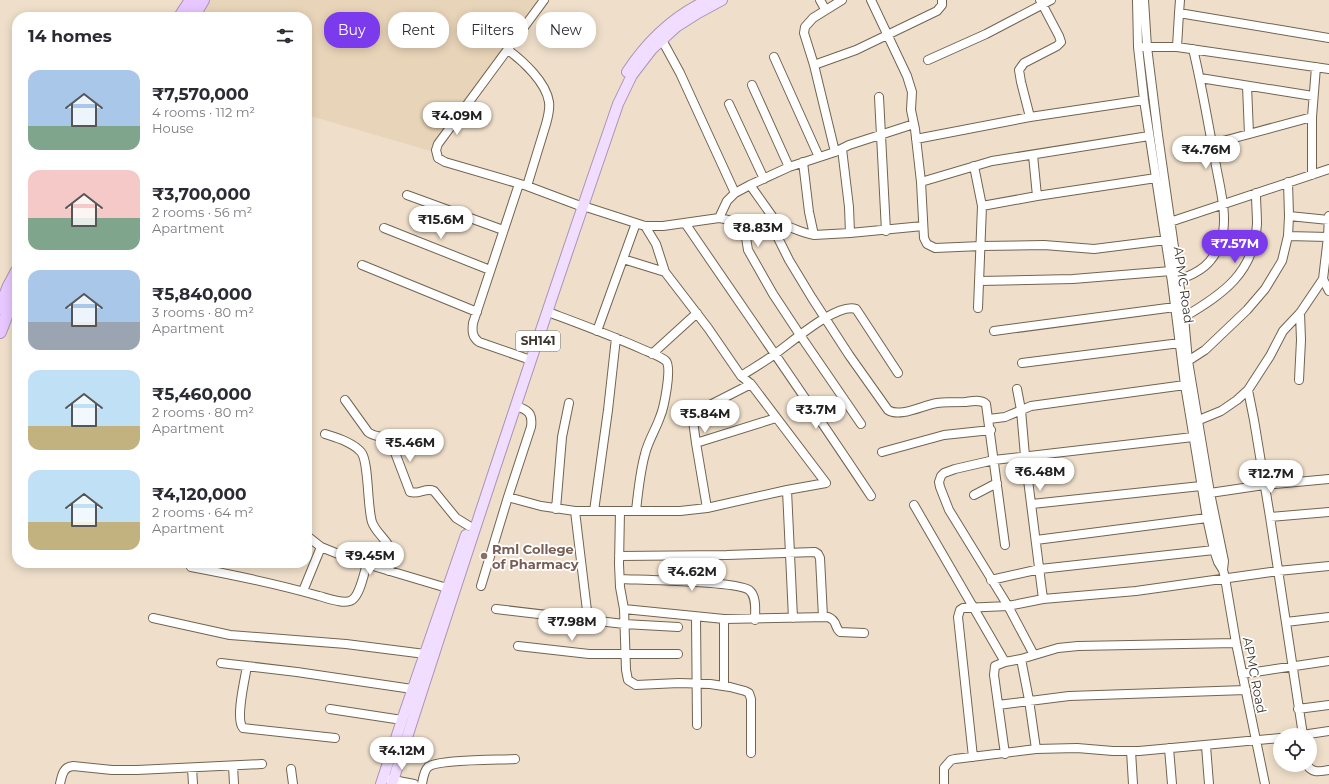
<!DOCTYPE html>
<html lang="en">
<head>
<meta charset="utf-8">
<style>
	body { margin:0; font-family:Montserrat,sans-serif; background:#f7f7f7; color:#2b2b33; height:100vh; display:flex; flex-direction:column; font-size:15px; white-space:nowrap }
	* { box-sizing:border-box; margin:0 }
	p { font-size:13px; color:#7c7c81 }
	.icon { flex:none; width:22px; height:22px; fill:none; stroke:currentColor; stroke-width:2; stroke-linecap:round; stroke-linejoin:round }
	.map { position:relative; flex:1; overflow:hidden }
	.details { position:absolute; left:12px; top:12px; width:300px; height:556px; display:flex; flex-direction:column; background:#fff; border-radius:16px; box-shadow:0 2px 10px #0003 }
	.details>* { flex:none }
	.guide { position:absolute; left:324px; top:12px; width:380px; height:36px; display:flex; gap:8px }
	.buttons { position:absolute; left:1273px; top:728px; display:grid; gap:8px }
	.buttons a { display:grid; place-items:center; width:44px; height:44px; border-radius:50%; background:#fff; box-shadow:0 2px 10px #0003; font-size:20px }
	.price { position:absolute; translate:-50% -34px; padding:0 9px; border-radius:14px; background:#fff; color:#222; font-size:13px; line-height:26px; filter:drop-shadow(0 1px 2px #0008) }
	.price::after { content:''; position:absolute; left:50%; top:24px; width:12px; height:9px; margin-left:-6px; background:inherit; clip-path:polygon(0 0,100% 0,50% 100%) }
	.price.selected { background:#7c3aed; color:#fff }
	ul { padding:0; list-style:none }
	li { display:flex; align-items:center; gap:12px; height:100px; padding:0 16px }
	li span { display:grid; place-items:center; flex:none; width:112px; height:80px; border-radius:12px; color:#555 }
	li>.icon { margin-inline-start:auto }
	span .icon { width:48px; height:48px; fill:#fffc; stroke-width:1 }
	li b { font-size:17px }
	h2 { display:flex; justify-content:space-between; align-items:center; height:48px; padding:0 16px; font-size:17px }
	.chip { padding:0 14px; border-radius:16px; background:#fff; box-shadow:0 2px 10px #0003; font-size:14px; line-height:36px }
	.chip.selected { background:#7c3aed; color:#fff }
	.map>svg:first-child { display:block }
	.built { fill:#e8d4b8 }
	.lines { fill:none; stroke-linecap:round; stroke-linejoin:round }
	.minor-casing { stroke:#726451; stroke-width:10 }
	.major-casing { stroke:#ab93b6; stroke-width:12 }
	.highway-casing { stroke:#ab93b6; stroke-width:14 }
	.minor { stroke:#fff; stroke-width:8 }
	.major { stroke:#f1ddff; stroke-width:10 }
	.highway { stroke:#e8c6ff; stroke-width:12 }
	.education-dot { fill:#8d6e63; stroke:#fff; stroke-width:1.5 }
	.labels { text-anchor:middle; stroke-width:3.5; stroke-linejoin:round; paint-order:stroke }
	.shield { fill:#fff; stroke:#76726c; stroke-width:1 }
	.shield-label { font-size:12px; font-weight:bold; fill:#3b352d }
	.street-label { font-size:13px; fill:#3b352d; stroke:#fff }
	.education-label { font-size:13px; font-weight:bold; fill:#785e54; stroke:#fff; text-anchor:start }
</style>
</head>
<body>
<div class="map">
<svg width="1329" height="784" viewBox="0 0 1329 784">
	<rect width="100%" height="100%" fill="#efdfca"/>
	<path class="built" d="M207,0H541L434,152L307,115V17H196Z"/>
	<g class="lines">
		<defs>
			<path id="minor" d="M544,0L438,144L436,150L438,158L445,162L527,186L583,207
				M820,0L825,9
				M871,0L907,76L912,92L911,110L915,129L921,182L924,238L927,244L935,248L981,246L1044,245L1094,249L1166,240
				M1137,0L1138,47L1144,100L1172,282L1185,385L1207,518L1214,550L1218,562L1223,570L1225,578L1236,643L1265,784
				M1144,0L1147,47L1158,135L1184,317L1188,361L1210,493L1224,561L1223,570
				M1180,0L1179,13L1329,38
				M662,40L680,73L735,193
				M1143,47H1177L1329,69
				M1177,47L1179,13
				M508,50C523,61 546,82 549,102C550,109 548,117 546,124L527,186
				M774,57L819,157
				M928,60L986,34L1051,0
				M814,65L856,50L937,11L942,5V0
				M1200,78L1313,96
				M752,85L789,167
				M1247,86L1249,134
				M879,97L886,231
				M729,104L764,179
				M1030,117L1021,82L1019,70L1024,63L1057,46L1061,42L1059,36L1040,0
				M916,139L1030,117L1144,100
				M1212,144L1312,117
				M842,149L849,207L850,233
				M835,152L814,65L804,33L805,27L813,18L842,0
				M1033,155L1037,196
				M803,162L809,212L814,235L850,233L923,226
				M974,166L982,206L978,308
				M1312,175V117L1316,67
				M921,182L992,161L1149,136
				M519,184L473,323C472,331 472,337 479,342L525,358
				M750,185L772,216L775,223L774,229L777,236L789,260L812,298L849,355L888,410C900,418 923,405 937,403C946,402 956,402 965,402C972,401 981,399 986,404L1005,545
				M407,195L503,230
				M583,206L645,226H663L719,218C728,219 736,223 744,225L748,250L773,294L800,335L861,424
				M982,206L1037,196L1156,178
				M1289,216L1329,220
				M1329,216L1328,237L1323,279L1329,291
				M719,218L727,201L735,193L750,185L789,167L835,152L849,145L914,124
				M685,223C747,314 810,404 871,496
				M1167,223L1329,169
				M744,225C757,224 771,222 783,225C794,228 802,233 814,235
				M384,228L490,270
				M1288,236L1328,237
				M623,259L665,272
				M362,265L477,312
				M1178,280C1199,273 1213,264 1221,241C1229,216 1219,185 1215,160C1208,123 1202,86 1193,49
				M979,281L1073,279L1171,271
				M548,312C580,324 613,336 644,350C651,353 660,356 666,361C672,368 664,408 660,417C656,429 648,441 645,454C640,472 638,492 636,511
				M1184,317C1223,294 1254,273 1257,224C1257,214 1256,204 1256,193
				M597,331L636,223
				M994,331L1175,307
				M652,354L697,313
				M1188,361L1205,350L1247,310L1265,289L1282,261L1288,236L1289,216L1288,182
				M1022,363L1180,343
				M741,376C752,369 764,362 775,354C791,343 837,302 856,309L860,315L898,373
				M1299,380L1301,340L1300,313
				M1017,389L1021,410L1025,456L1043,599
				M1248,390L1254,420L1270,517L1303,735
				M345,400L368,432C375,438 385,435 391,442L410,492C419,495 426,487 434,491L456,518L469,526
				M989,419L1005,417L1031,406L1185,385
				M1199,420L1221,411L1237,400L1248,390L1270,356L1283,331L1300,313L1323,279
				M325,434C337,438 352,442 361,452C369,461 367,506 372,522C376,534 392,543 392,556C392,561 390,566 389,571
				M696,443L776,418
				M882,452L944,435L991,430
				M787,490L793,618
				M1210,493L1264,485L1329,479
				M974,495L997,483
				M508,497L541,506L575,511H680L707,508L787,490L826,483L751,384L741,376L708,328L665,272L656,244L645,226
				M1032,504L1201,486
				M914,505L1005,662
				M707,508L696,443L693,421L694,416L698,411L706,407L751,384
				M556,509L562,437L569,403
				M575,511L588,619
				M594,511L608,410L616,338
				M620,511L619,564L620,587L624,609L626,670L628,680L636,685L679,683L710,684L730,687L745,691L749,693L751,699V753
				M1270,517L1329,512
				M307,536L321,547L353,560L447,588
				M1036,540L1207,518
				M619,556L727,555L815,552L818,554L820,558L823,617
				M191,567C234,575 277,584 319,596C327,598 345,605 352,600C360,595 364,573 367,564
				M620,579C641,580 737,581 749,590C757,596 755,611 755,620
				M991,580L1040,569L1214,550
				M481,586L508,497L531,427C533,413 528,410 516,406
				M303,591L321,547
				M496,609L624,624L678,627
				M624,609L724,619L828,617C838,621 834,627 840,632L864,633
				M696,617L697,725
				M153,618L230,635L346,644L425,654
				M724,619V686
				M1286,622L1329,617
				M518,646L589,654H678
				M1034,655L1008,606L949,510L940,487L939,482L941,476L944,473L955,469L994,460L1193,437
				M1021,659L1029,700L1036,749
				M221,663L297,672L412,689
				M247,666C245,679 235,719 243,728L335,738
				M1242,674L1329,661
				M998,705L1069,696L1246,690
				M330,709L402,720
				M1298,709L1329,705
				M1302,735L1329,731
				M1206,746L1209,784
				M1169,748L1172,784
				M1131,751L1133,784
				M1005,754L994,675L995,666L1005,662L1021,659L1058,648L1078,646L1236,643
				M973,757L958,617L960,610L963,608L1008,606L1043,599L1136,591L1278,571L1329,566
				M1307,765C1313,774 1320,771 1329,770
				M233,766L234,784
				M192,768L193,784
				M291,769L293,784
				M388,779L414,784
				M60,784C62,775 63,767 73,766L112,770H137L262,764
				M422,784C423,778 424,771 428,767C437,759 500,760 515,759
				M944,784V768L951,760L955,759L1036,749L1077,748L1113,751H1139L1280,738"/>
			<path id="major" d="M627,72C648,40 673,16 708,0
				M381,784L402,720L466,535
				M392,784C465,557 540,330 618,104L632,75L652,49L676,27L698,13L722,0"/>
			<path id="highway" d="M180,17L191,0
				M193,17L203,0
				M0,308L9,286L17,271
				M0,332L7,314L17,292"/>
		</defs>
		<use href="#minor" class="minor-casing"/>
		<use href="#major" class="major-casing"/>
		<use href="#highway" class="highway-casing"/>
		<use href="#minor" class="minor"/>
		<use href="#major" class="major"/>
		<use href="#highway" class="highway"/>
	</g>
	<circle class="education-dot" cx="484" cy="556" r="4"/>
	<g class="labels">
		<rect class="shield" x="516" y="331" width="44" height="20" rx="3"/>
		<g class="shield-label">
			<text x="538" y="345">SH141</text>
		</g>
		<g class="street-label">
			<text transform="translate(1184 285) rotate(82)" y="5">APMC Road</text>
			<text transform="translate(1255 675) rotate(79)" y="5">APMC Road</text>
		</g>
		<g class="education-label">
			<text x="492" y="554">Rml College<tspan x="492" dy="15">of Pharmacy</tspan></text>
		</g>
	</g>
</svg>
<div class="buttons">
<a><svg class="icon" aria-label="locate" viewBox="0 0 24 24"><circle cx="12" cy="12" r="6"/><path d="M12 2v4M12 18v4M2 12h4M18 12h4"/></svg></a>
</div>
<b class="price" style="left:457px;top:136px">₹4.09M</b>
<b class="price" style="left:1206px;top:170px">₹4.76M</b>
<b class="price" style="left:441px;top:240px">₹15.6M</b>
<b class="price" style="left:758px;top:248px">₹8.83M</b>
<b class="price selected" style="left:1235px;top:264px">₹7.57M</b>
<b class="price" style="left:816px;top:430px">₹3.7M</b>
<b class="price" style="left:705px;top:434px">₹5.84M</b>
<b class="price" style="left:410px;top:463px">₹5.46M</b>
<b class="price" style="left:1040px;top:492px">₹6.48M</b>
<b class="price" style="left:1271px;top:494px">₹12.7M</b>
<b class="price" style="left:370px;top:576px">₹9.45M</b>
<b class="price" style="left:692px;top:592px">₹4.62M</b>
<b class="price" style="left:572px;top:642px">₹7.98M</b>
<b class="price" style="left:402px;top:771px">₹4.12M</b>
<div class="guide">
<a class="chip selected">Buy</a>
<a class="chip">Rent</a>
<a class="chip">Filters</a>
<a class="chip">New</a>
</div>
<section class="details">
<h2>14 homes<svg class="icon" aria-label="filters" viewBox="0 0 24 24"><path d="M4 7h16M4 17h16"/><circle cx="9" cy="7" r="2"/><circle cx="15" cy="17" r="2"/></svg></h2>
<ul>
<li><span style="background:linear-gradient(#a9c7e8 70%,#7fa58c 0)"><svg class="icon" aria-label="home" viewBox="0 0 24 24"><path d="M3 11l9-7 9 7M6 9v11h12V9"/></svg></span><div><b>₹7,570,000</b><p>4 rooms · 112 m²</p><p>House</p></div></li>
<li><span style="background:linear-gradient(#f6c9c9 60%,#7fa58c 0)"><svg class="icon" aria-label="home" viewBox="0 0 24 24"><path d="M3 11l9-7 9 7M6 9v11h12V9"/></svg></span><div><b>₹3,700,000</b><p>2 rooms · 56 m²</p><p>Apartment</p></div></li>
<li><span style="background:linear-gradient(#a9c7e8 65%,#9aa5b1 0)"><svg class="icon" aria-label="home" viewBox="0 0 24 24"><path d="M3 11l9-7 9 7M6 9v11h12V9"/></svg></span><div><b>₹5,840,000</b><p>3 rooms · 80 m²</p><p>Apartment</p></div></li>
<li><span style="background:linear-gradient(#bfe0f5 70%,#c2b280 0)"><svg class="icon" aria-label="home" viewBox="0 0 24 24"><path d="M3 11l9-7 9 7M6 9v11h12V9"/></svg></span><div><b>₹5,460,000</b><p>2 rooms · 80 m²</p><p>Apartment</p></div></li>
<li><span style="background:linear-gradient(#bfe0f5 65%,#c2b280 0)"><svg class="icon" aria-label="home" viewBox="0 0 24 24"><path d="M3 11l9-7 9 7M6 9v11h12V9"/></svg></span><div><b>₹4,120,000</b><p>2 rooms · 64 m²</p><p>Apartment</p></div></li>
</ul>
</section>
</div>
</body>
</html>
